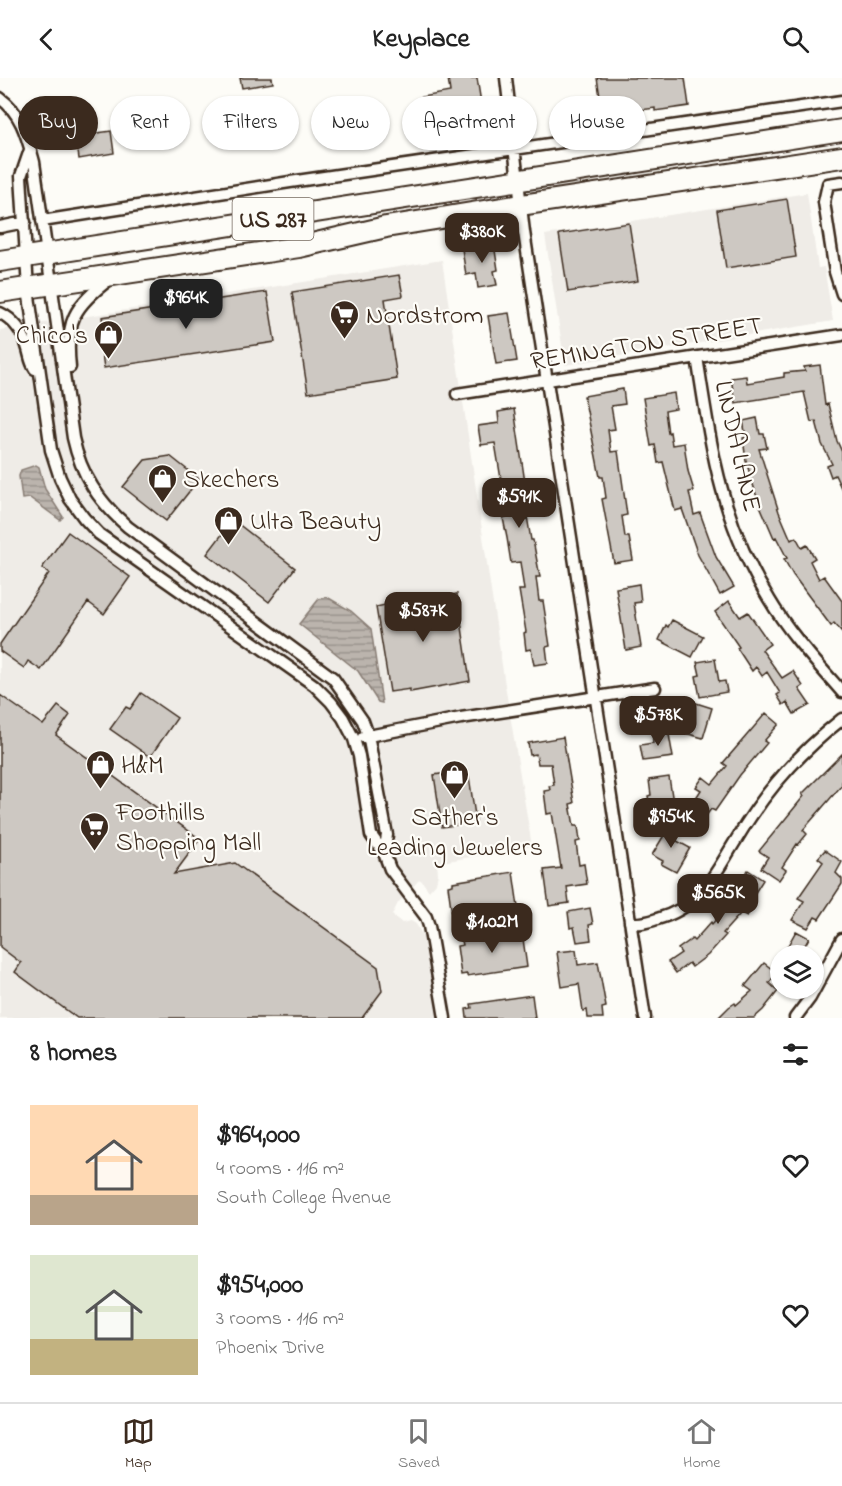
<!DOCTYPE html>
<html lang="en">
<head>
<meta charset="utf-8">
<style>
	body { margin:0; font-family:"Indie Flower",sans-serif; background:#f2f2f2; color:#222; height:100vh; display:flex; flex-direction:column; font-size:22px; white-space:nowrap }
	* { box-sizing:border-box; margin:0 }
	p { font-size:20px; color:#767676 }
	.icon { flex:none; width:33px; height:33px; fill:none; stroke:currentColor; stroke-width:2; stroke-linecap:round; stroke-linejoin:round }
	.map { position:relative; height:940px; overflow:hidden }
	.side { display:flex; flex-direction:column; background:#fff; flex:1 }
	.side>* { flex:none }
	.banner { position:absolute; left:18px; top:18px; width:807px; height:54px; display:flex; gap:12px }
	.controls { position:absolute; left:770px; top:867px; display:grid; gap:12px }
	.controls a { display:grid; place-items:center; width:54px; height:54px; border-radius:50%; background:#fff; box-shadow:0 2px 4px #0004; font-size:30px }
	.price { position:absolute; translate:-50% -51px; padding:0 14px; border-radius:12px; background:#3b2a1e; color:#fff; font-size:20px; line-height:39px; filter:drop-shadow(0 2px 3px #0008) }
	.price::after { content:''; position:absolute; left:50%; top:36px; width:18px; height:14px; margin-left:-9px; background:inherit; clip-path:polygon(0 0,100% 0,50% 100%) }
	.price.selected { background:#222; color:#fff }
	ul { padding:0; list-style:none }
	li { display:flex; align-items:center; gap:18px; height:150px; padding:0 30px }
	li span { display:grid; place-items:center; flex:none; width:168px; height:120px; border-radius:0px; color:#555 }
	li>.icon { margin-inline-start:auto }
	span .icon { width:72px; height:72px; fill:#fffc; stroke-width:1 }
	li b { font-size:26px }
	h2 { display:flex; justify-content:space-between; align-items:center; height:72px; padding:0 30px; font-size:26px }
	.pill { padding:0 21px; border-radius:27px; background:#fff; box-shadow:0 2px 4px #0004; font-size:21px; line-height:54px }
	.pill.selected { background:#3b2a1e; color:#fff }
	header { display:flex; justify-content:space-between; align-items:center; height:78px; padding:0 30px; background:#fff; font-size:27px; font-weight:800 }
	.menu { display:flex; justify-content:space-around; align-items:center; height:84px; border-top:2px solid #e0e0e0; background:#fff; font-size:16px; color:#767676 }
	.menu a { display:grid; justify-items:center; gap:3px }
	.menu .selected { color:#3b2a1e }
	.map>svg:first-child { display:block }
	.built { fill:#efece7 }
	.water { fill:url(#water-rules); stroke:#887d74; stroke-width:1.5 }
	.building { fill:#cdc8c2; stroke:#3b2a1e; stroke-width:1.5 }
	.lines { fill:none; stroke-linecap:round; stroke-linejoin:round }
	.street-casing { stroke:#3b2a1e; stroke-width:15 }
	.highway-casing { stroke:#3b2a1e; stroke-width:24 }
	.street { stroke:#fdfcf7; stroke-width:10 }
	.highway { stroke:#fdfcf7; stroke-width:20 }
	.labels { text-anchor:middle; stroke-width:4.5; stroke-linejoin:round; paint-order:stroke }
	.shield { fill:#fdfcf7; stroke:#75695f; stroke-width:1.5 }
	.shield-label { font-size:24px; font-weight:bold; fill:#3b2a1e }
	.poi-label { font-size:26px; fill:#3b2a1e; stroke:#fdfcf7; text-anchor:start }
	.street-label { font-size:26px; fill:#3b2a1e; stroke:#fdfcf7 }
</style>
</head>
<body>
<header><svg class="icon" aria-label="back" viewBox="0 0 24 24"><path d="M15 5l-7 7 7 7"/></svg>Keyplace<svg class="icon" aria-label="search" viewBox="0 0 24 24"><circle cx="10" cy="10" r="6"/><path d="M15 15l6 6"/></svg></header>
<div class="map">
<svg width="842" height="940" viewBox="0 0 842 940">
	<defs>
		<pattern id="water-rules" width="6" height="5" patternUnits="userSpaceOnUse" patternTransform="scale(1.5)"><rect width="6" height="5" fill="#bbb4ad"/><path d="M0 2.5h6" fill="none" stroke="#99938c"/></pattern>
	</defs>
	<rect width="100%" height="100%" fill="#fdfcf7"/>
	<filter id="ink" filterUnits="userSpaceOnUse"><feTurbulence type="fractalNoise" baseFrequency=".0167" numOctaves="2"/><feDisplacementMap in="SourceGraphic" scale="12" xChannelSelector="R" yChannelSelector="G"/><feConvolveMatrix kernelMatrix="1 2 1 2 8 2 1 2 1" color-interpolation-filters="sRGB"/></filter>
	<g filter="url(#ink)">
		<path class="built" d="M807,115L818,190L824,189L833,243L565,287L545,157Z
			M442,182L505,607L532,768L437,785L438,796L436,805L429,813L421,802L418,803L398,825L392,837L402,845L411,843L416,846L424,860L430,886L438,940H0V252Z"/>
		<path class="water" d="M36,387L39,389L45,411L63,439L60,442L30,420L22,421L19,398L21,392Z
			M327,519L351,533L371,551L382,625L378,624L358,593L299,546L319,521Z"/>
		<path class="building" d="M240,0H272L273,5L242,10Z
			M448,0H477L486,56L448,64L443,33L425,36L422,19L450,14Z
			M597,0H685L689,28L655,33V30L603,37Z
			M111,53L114,75L79,81L76,58Z
			M787,121L796,179L726,190L717,132Z
			M629,145L638,203L568,214L559,156Z
			M494,166L498,192L494,193L497,207L478,210L476,195L466,197L462,171Z
			M399,197L403,218L385,221L397,301L308,315L292,214Z
			M267,214L275,264L104,290L98,248L103,247L102,239Z
			M509,235L517,283L496,286L488,238Z
			M820,287L825,327L828,326L837,363L842,374V412L835,397L831,399L827,388L832,386L822,366L816,343L811,344L804,314L735,325L731,300L746,298L747,305L784,299V295L805,293L804,289Z
			M623,311L625,326L611,328L615,351L608,352L611,374L618,373L627,437L622,438L625,459H629L633,482L614,485L602,421L606,420L603,399H600L584,318Z
			M674,315L676,331L665,333L668,355L670,354L672,367L684,365L688,393L694,413L689,414L694,437L700,435L716,479L734,509L720,517L698,477L682,431L675,433L663,384L658,385L655,367L651,368L643,320Z
			M514,331L530,438H527L531,462H533L540,499H536L539,523H543L550,568L546,569L548,585L534,587L531,571L526,572L524,555L526,554L519,512H524L520,484L511,485L507,460L503,440L506,439L505,425L495,365L481,367L478,348L499,345L498,334Z
			M757,340L760,356H764L767,370L759,371L779,434L791,462L796,459L802,470L807,467L815,480L810,483L819,501L824,498L842,523V554L834,545L831,548L793,497L784,481L787,480L776,459L774,460L758,423L746,383L743,360L746,359L743,343Z
			M170,378L199,401L166,443L123,409L145,382Z
			M233,442L295,490L269,524L207,476Z
			M68,454L130,499L104,536L88,524L41,592L28,583L24,590L0,573V566L49,495L42,490Z
			M639,506L641,524L634,525L641,569L626,572L616,510Z
			M434,516L436,520L457,516L470,603L410,614V611L390,614L376,529Z
			M729,523L740,539L748,534L770,566L762,572L782,600L793,593L803,608L799,611L810,627L794,636L787,624L783,627L777,617L780,615L767,594L762,598L756,589L752,593L737,570L739,569L715,534Z
			M672,542L703,558L692,579L659,562L666,547L668,549Z
			M715,581L719,604L725,603L727,614L700,619L696,598L700,597L697,584Z
			M141,615L177,640L150,679L110,651L126,629L130,631Z
			M0,617L43,647L58,628L70,637L56,657L200,761L174,796L235,785L378,889L382,913L362,940H77L15,894L21,885L0,869Z
			M693,624L712,630L703,660L681,654L686,638H689Z
			M766,635L779,646L764,663L767,665L740,697L715,733L711,731L703,742L688,732L701,712L696,709L703,699L712,706L727,688L723,685Z
			M668,651L673,679L643,683L640,667L653,665L652,653Z
			M563,659L574,725L570,726L574,748H578L580,763L576,764L579,787L584,786L587,806L567,809L569,825L549,828L544,792L561,790L552,735L547,736L544,713L550,712L549,708L554,707L551,686H538L536,676L530,677L528,665Z
			M842,676V707L803,752L807,756L798,767L797,766L782,789L786,792L779,802L761,790L768,779L759,773L804,718L802,716Z
			M468,692L476,744L442,749L434,697Z
			M669,699L674,731L651,735L648,718L651,717L649,702Z
			M675,739L677,763L690,770L676,794L661,786L663,783L652,777Z
			M825,772L842,784L836,795L842,801V806L819,841L815,839L808,850L792,842L804,823L798,820L823,784L818,780Z
			M748,792L763,802L749,824L754,827L747,838L741,835L723,855L726,857L708,877L692,889L689,885L676,895L668,884L681,875L678,871L692,861L694,863L711,844L712,846L725,831Z
			M513,794L518,829L458,839V836L452,837L448,808L453,807V804Z
			M590,830L593,846L589,847L591,862L577,864L574,849L570,850L568,834Z
			M796,853L809,860L799,878H782Z
			M522,854L527,889L467,898V896L461,897L457,868L463,867L462,863Z
			M576,872L578,887L598,884L606,929L602,930L603,940H588L587,932L583,933L579,906L562,909L557,874Z
			M764,885L777,895L769,905L778,913L763,932L754,940H718L729,929L735,925L736,927L752,913L745,908Z
			M532,917L535,940H467L466,931L472,930L471,926Z"/>
		<g class="lines">
			<defs>
				<path id="street" d="M506,0L524,154L645,940
					M0,20C22,36 27,59 34,84L73,360C81,397 99,424 128,449L333,600L363,643L368,657L387,757L384,775
					M30,72L21,98L28,211L51,372L60,400L70,421L84,440L99,456L314,607L331,624L343,640L354,661L359,678L371,757L384,775L390,791L426,839L429,848L445,940
					M842,104L828,106L824,124L835,194L842,216
					M42,143L290,104L842,23
					M0,149L25,144
					M0,235C13,241 23,254 27,268C30,276 30,284 35,291
					M697,279C711,368 720,442 769,521C789,555 816,584 842,614
					M70,289C65,243 74,228 110,201
					M457,316L842,257
					M363,659L461,640L655,610
					M630,844C638,847 648,844 657,841C701,829 714,797 736,762C748,742 761,723 776,705C796,681 818,660 842,641
					M795,940L810,920L842,861"/>
				<path id="highway" d="M0,183L842,52
					M0,214L299,169L386,149L521,127L842,79"/>
			</defs>
			<use href="#street" class="street-casing"/>
			<use href="#highway" class="highway-casing"/>
			<use href="#street" class="street"/>
			<use href="#highway" class="highway"/>
		</g>
	</g>
	<defs>
		<symbol id="supermarket-pin" viewBox="-11 -11 22 30"><path d="M0 17L-7.5 6A9.5 9.5 0 1 1 7.5 6Z" fill="#3b2a1e" stroke="#fdfcf7"/><path d="M-6-5.5h2.5l.6 2H6L4.5 2H-2.5L-4.4-4H-6ZM-1.5 3.2a1.3 1.3 0 1 0 .1 0ZM3 3.2a1.3 1.3 0 1 0 .1 0Z" fill="#fff"/></symbol>
		<symbol id="shop-pin" viewBox="-11 -11 22 30"><path d="M0 17L-7.5 6A9.5 9.5 0 1 1 7.5 6Z" fill="#3b2a1e" stroke="#fdfcf7"/><path d="M-5-2.5h2.3a2.7 3.5 0 0 1 5.4 0H5L5.5 6h-11ZM-1.5-2.5h3a1.5 2.3 0 0 0-3 0Z" fill="#fff"/></symbol>
	</defs>
	<g fill-rule="evenodd">
		<use href="#supermarket-pin" x="328" y="220" width="33" height="45"/>
		<use href="#shop-pin" x="92" y="240" width="33" height="45"/>
		<use href="#shop-pin" x="146" y="384" width="33" height="45"/>
		<use href="#shop-pin" x="212" y="426" width="33" height="45"/>
		<use href="#shop-pin" x="84" y="670" width="33" height="45"/>
		<use href="#shop-pin" x="438" y="680" width="33" height="45"/>
		<use href="#supermarket-pin" x="78" y="732" width="33" height="45"/>
	</g>
	<g class="labels">
		<rect class="shield" x="232.5" y="120" width="81" height="42" rx="4.5"/>
		<g class="shield-label">
			<text x="273" y="149">US 287</text>
		</g>
		<g class="poi-label">
			<text x="366" y="245">Nordstrom</text>
			<text x="88" y="265" text-anchor="end">Chico's</text>
			<text x="183" y="409">Skechers</text>
			<text x="250" y="451">Ulta Beauty</text>
			<text x="121" y="695">H&amp;M</text>
			<text x="116" y="742">Foothills<tspan x="116" dy="30">Shopping Mall</tspan></text>
			<text x="455" y="747" text-anchor="middle">Sather's<tspan x="455" dy="30">Leading Jewelers</tspan></text>
		</g>
		<g class="street-label">
			<text transform="translate(646 264) rotate(-9)" y="9">REMINGTON STREET</text>
			<text transform="translate(739 368) rotate(77)" y="9">LINDA LANE</text>
		</g>
	</g>
</svg>
<div class="controls">
<a><svg class="icon" aria-label="layers" viewBox="0 0 24 24"><path d="M12 4l9 5-9 5-9-5zM3 14l9 5 9-5"/></svg></a>
</div>
<b class="price" style="left:482px;top:186px">$380K</b>
<b class="price selected" style="left:186px;top:252px">$964K</b>
<b class="price" style="left:519px;top:451px">$591K</b>
<b class="price" style="left:423px;top:565px">$587K</b>
<b class="price" style="left:658px;top:669px">$578K</b>
<b class="price" style="left:671px;top:771px">$954K</b>
<b class="price" style="left:718px;top:847px">$565K</b>
<b class="price" style="left:492px;top:876px">$1.02M</b>
<div class="banner">
<a class="pill selected">Buy</a>
<a class="pill">Rent</a>
<a class="pill">Filters</a>
<a class="pill">New</a>
<a class="pill">Apartment</a>
<a class="pill">House</a>
</div>
</div>
<section class="side">
<h2>8 homes<svg class="icon" aria-label="filters" viewBox="0 0 24 24"><path d="M4 7h16M4 17h16"/><circle cx="9" cy="7" r="2"/><circle cx="15" cy="17" r="2"/></svg></h2>
<ul>
<li><span style="background:linear-gradient(#ffd9b3 75%,#b9a48a 0)"><svg class="icon" aria-label="home" viewBox="0 0 24 24"><path d="M3 11l9-7 9 7M6 9v11h12V9"/></svg></span><div><b>$964,000</b><p>4 rooms · 116 m²</p><p>South College Avenue</p></div><svg class="icon" aria-label="heart" viewBox="0 0 24 24"><path d="M12 20l-8-8c-3-5 5-10 8-4 3-6 11-1 8 4z"/></svg></li>
<li><span style="background:linear-gradient(#dfe7d0 70%,#c2b280 0)"><svg class="icon" aria-label="home" viewBox="0 0 24 24"><path d="M3 11l9-7 9 7M6 9v11h12V9"/></svg></span><div><b>$954,000</b><p>3 rooms · 116 m²</p><p>Phoenix Drive</p></div><svg class="icon" aria-label="heart" viewBox="0 0 24 24"><path d="M12 20l-8-8c-3-5 5-10 8-4 3-6 11-1 8 4z"/></svg></li>
</ul>
</section>
<nav class="menu">
<a class="selected"><svg class="icon" aria-label="map" viewBox="0 0 24 24"><path d="M3 6l6-2 6 2 6-2v14l-6 2-6-2-6 2zM9 4v14M15 6v14"/></svg>Map</a>
<a><svg class="icon" aria-label="saved" viewBox="0 0 24 24"><path d="M7 4h10v16l-5-4-5 4z"/></svg>Saved</a>
<a><svg class="icon" aria-label="home" viewBox="0 0 24 24"><path d="M3 11l9-7 9 7M6 9v11h12V9"/></svg>Home</a>
</nav>
</body>
</html>
